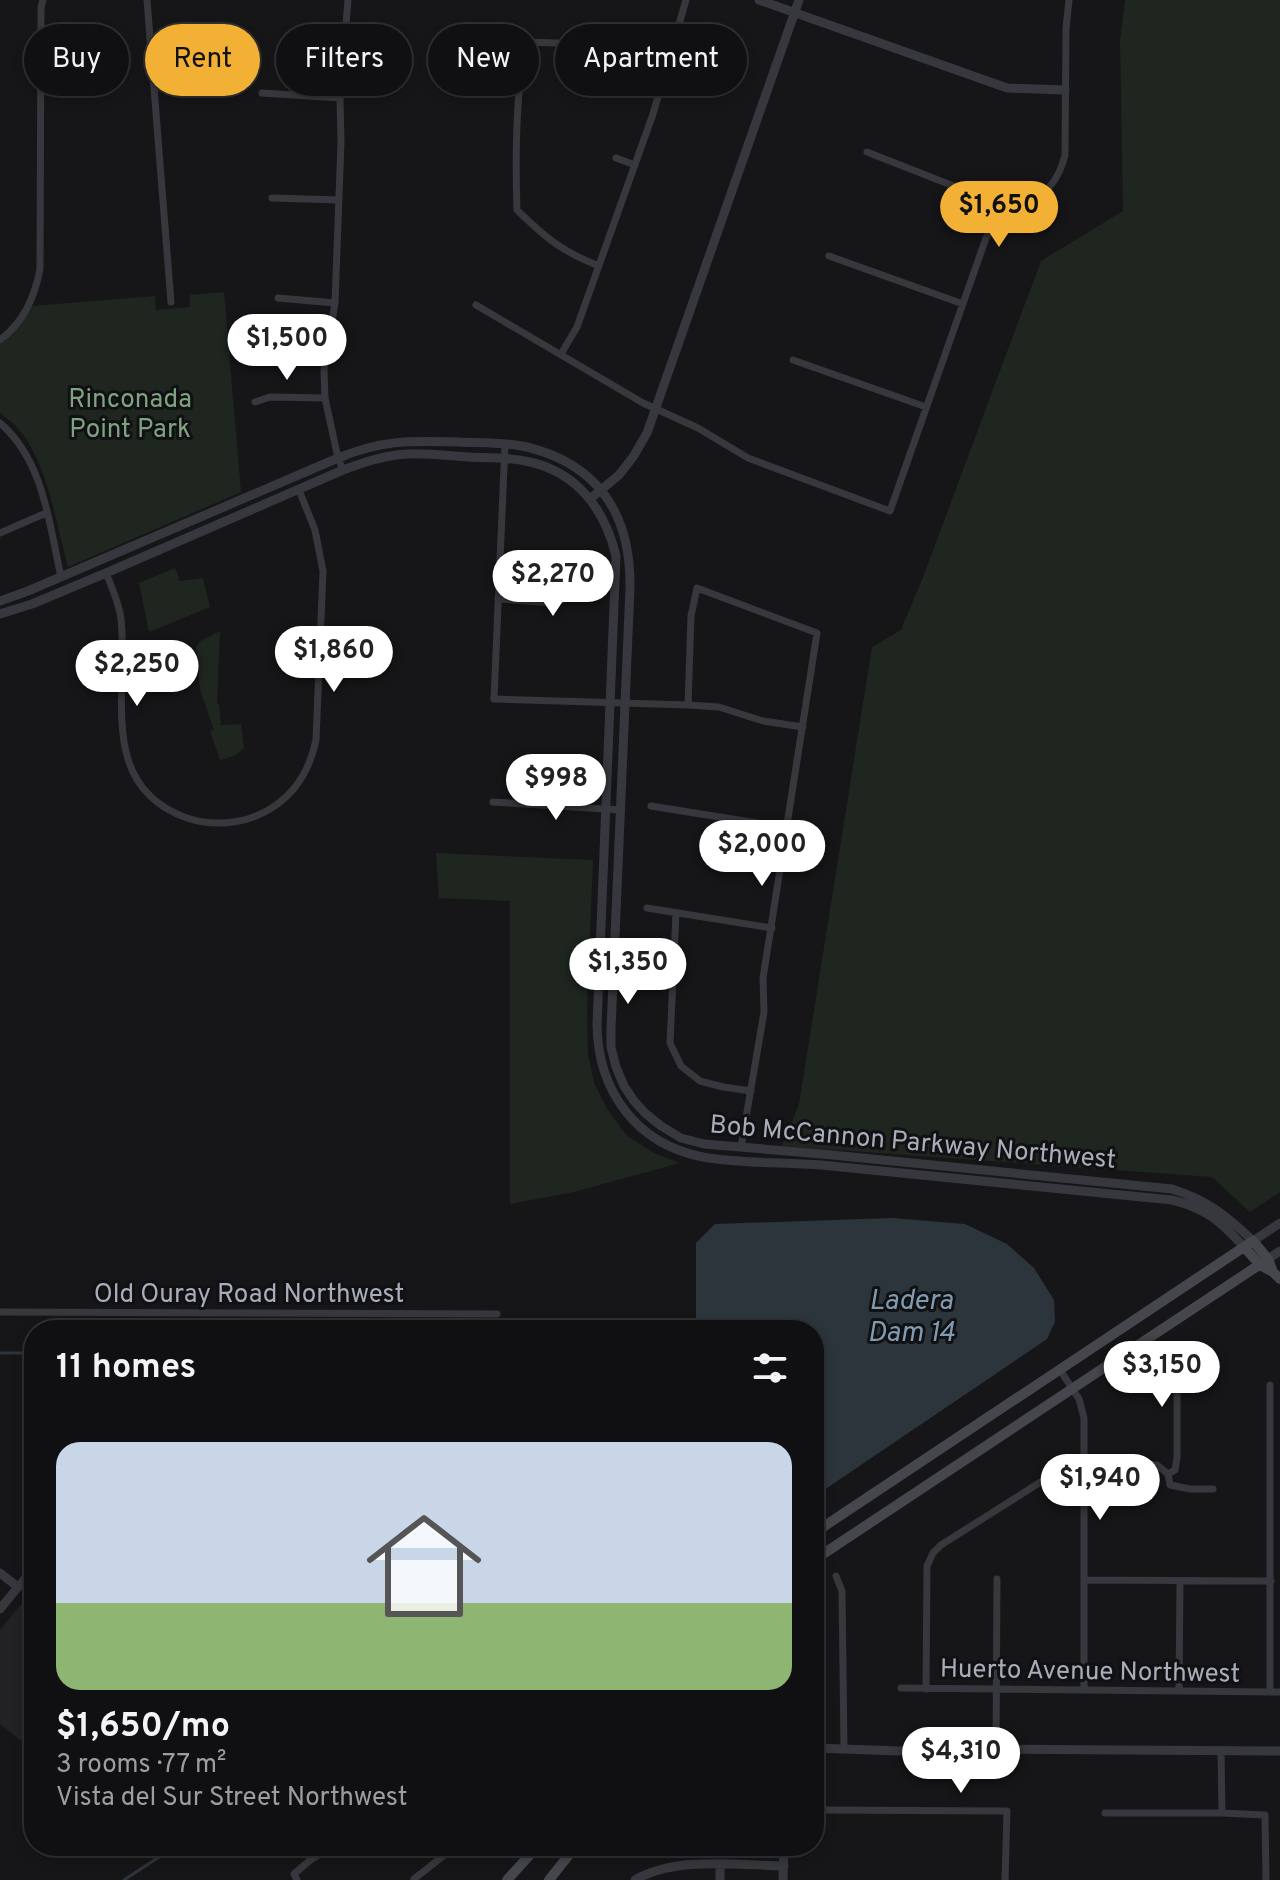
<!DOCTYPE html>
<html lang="en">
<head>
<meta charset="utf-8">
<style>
	body { margin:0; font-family:Overpass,sans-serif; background:#1e1e20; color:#f1f3f6; height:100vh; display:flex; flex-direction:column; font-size:30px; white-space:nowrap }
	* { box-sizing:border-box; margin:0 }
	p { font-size:26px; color:#9c9d9f }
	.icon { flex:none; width:44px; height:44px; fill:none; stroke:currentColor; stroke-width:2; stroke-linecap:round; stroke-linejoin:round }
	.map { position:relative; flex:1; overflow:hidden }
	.drawer { position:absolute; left:24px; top:1320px; width:800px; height:536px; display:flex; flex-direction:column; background:#101012; border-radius:32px; box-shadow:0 4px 12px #0003,0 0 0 2px #303032 }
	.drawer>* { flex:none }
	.guide { position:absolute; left:24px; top:24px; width:800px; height:72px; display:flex; gap:16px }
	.price { position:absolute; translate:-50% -68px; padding:0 18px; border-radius:28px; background:#fff; color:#222; font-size:26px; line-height:52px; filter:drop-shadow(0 2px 4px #0008) }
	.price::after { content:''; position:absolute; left:50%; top:48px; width:24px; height:18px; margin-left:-12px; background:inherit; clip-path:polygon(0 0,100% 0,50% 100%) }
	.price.selected { background:#f2b134; color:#111 }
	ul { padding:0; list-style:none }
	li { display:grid; align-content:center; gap:16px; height:424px; padding:0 32px }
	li+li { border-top:2px solid #303032 }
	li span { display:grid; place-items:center; height:248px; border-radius:24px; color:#555 }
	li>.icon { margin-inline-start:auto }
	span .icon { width:144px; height:144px; fill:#fffc; stroke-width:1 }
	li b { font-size:34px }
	h2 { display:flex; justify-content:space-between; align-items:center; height:96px; padding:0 32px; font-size:34px }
	.chip { padding:0 28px; border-radius:36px; background:#101012; box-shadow:0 4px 12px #0003,0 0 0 2px #303032; font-size:28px; line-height:72px }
	.chip.selected { background:#f2b134; color:#111 }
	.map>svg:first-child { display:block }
	.built { fill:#222225 }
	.green { fill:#1e261f }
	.water { fill:#2c353c }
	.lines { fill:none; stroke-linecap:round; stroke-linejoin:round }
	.stream { stroke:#2c353c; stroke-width:3 }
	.minor { stroke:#37383d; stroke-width:7 }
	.tertiary { stroke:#37383d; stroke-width:9 }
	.secondary { stroke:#45474d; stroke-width:10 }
	.labels { text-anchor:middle; stroke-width:6; stroke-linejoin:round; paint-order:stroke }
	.park-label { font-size:26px; fill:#7fa381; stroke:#111113 }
	.street-label { font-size:26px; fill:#a8adb8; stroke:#111113 }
	.water-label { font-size:28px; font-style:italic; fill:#7f9bb3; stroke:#111113 }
</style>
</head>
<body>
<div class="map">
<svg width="1280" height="1880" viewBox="0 0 1280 1880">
	<rect width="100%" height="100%" fill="#161618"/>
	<path class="built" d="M34,1588V1751L0,1724V1630Z"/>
	<path class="green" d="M1125,0H1280V1192L1250,1212L1212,1177L782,1146L799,1104L872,647L901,630L923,577L1041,261L1123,211L1120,40Z
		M224,292L241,492L68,567C56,524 47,458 15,425C11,421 5,417 0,413V344L18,327L32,306L155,296L156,310L190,307V295Z
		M175,568L180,581L203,578L210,607L149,632L139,583Z
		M220,631L217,703L219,704L221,725L241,724L244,748L234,756L220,760L210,731L214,730L200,690L196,648L199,642Z
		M436,853L593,860L587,1010L588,1054L594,1083L607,1109L627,1136L654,1153L680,1163L574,1192L510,1204V901L439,898Z"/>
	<path class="water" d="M892,1218L965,1224L1007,1244L1034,1268L1054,1300L1055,1322L1047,1339L821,1492L814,1493V1330H696V1243L715,1224Z"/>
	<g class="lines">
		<path class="stream" d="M0,1353H34
			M124,1880L176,1846"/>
		<path class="minor" d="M147,0L171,302
			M262,93L340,98
			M867,152L974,194L989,205L1000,220
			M616,158L635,165
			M272,198L339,200
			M829,256L963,304
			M599,266C561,251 546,238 517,210C515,155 516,97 525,42L557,43L667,67
			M278,298L335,303
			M476,305L643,403L698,428L748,458L890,511L986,238C991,231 996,223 1003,218C1033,196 1054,198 1065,155L1066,28L1069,0
			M0,340C23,323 35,296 40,269L41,7L43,0
			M561,354L577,327L653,114L686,0
			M793,360L926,407
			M255,402L270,397L325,398
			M0,423C44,461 49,523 61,577
			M505,444L494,699L688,705L719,707L763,721L803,727
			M343,470L338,458L325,398L324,370L335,303L341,143L340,98L348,0
			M0,533L46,513
			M106,573C112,588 119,603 121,619C129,691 96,786 187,818C214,827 245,824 270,809C295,794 310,769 316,740L323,571L315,530L299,490
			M498,599L554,603L574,596L589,581
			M688,705L691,616L697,588L817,633L763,978L764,1012L741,1147
			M493,802L621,810
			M651,806L788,828
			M647,908L772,928
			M676,913L670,1043L681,1066L700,1081L723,1087L751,1091
			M0,1312L497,1314
			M1060,1370L1079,1399L1084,1418V1690
			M1270,1385V1692
			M1168,1474L1175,1470L1177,1458V1357
			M836,1576L842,1591L844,1748
			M1084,1580L1271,1581
			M18,1587L34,1564
			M901,1688L1280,1692
			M926,1689L927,1566L933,1553L941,1545L1058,1471L1068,1467L1085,1466L1157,1465L1168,1474L1170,1485L1190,1489H1213
			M1179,1691L1180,1581
			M996,1749L997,1579
			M1221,1750L1222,1813
			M821,1810L1007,1811L1005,1880
			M1105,1813H1222L1265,1815L1266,1880
			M414,1879L456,1846
			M297,1880L294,1874L309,1861L332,1846"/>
		<path class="tertiary" d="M759,0L1007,88L1065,90
			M590,499L619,475L633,457L647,433L799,0
			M0,601L28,591L338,458C385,439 410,441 459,442C481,443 506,442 527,447C600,465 631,516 630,588L611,1029V1047L616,1067L624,1086L634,1101L645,1113L661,1126L681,1138L704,1144L822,1154L1172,1189C1207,1200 1227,1216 1253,1241L1280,1223
			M0,614L32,604L106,573L343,470C365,462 385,455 408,454C428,453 449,456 469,457C489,458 511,457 530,462C578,473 605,510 616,556L597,1025C598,1091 636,1144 703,1157C742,1164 782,1162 821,1165L1172,1200C1206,1208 1221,1222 1244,1247
			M1268,1259L1280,1251
			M0,1573L18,1587L0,1609
			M814,1748L900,1751L934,1745L996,1749L1280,1751
			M635,1880C677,1856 737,1865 784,1866
			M720,1880V1865
			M783,1880L784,1846"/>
		<path class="secondary" d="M1244,1247L1260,1265L1273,1272L1280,1279
			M814,1533L1253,1241L1268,1259L1273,1272
			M814,1560L1268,1259
			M507,1880L538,1846
			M549,1880L576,1846"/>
	</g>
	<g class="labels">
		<g class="park-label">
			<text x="130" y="407">Rinconada<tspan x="130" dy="30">Point Park</tspan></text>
		</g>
		<g class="street-label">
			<text transform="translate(913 1141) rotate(5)" y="9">Bob McCannon Parkway Northwest</text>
			<text x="249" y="1302">Old Ouray Road Northwest</text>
			<text transform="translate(1090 1670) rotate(1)" y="9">Huerto Avenue Northwest</text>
		</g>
		<g class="water-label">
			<text x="911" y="1309">Ladera<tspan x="911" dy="32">Dam 14</tspan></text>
		</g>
	</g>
</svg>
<b class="price selected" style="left:999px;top:249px">$1,650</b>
<b class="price" style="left:287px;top:382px">$1,500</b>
<b class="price" style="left:553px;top:618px">$2,270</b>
<b class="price" style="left:334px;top:694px">$1,860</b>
<b class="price" style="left:137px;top:708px">$2,250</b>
<b class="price" style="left:556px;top:822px">$998</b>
<b class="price" style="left:762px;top:888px">$2,000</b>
<b class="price" style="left:628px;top:1006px">$1,350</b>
<b class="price" style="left:1162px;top:1409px">$3,150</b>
<b class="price" style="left:1100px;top:1522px">$1,940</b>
<b class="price" style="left:961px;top:1795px">$4,310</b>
<div class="guide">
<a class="chip">Buy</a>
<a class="chip selected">Rent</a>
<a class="chip">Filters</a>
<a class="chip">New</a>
<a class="chip">Apartment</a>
</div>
<section class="drawer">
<h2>11 homes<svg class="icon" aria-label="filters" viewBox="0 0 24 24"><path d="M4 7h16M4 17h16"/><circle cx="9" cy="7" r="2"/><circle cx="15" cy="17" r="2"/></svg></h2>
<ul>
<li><span style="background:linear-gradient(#c9d6e8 65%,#8fb573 0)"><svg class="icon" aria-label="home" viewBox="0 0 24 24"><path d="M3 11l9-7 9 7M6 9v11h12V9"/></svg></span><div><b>$1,650/mo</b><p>3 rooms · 77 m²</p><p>Vista del Sur Street Northwest</p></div></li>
</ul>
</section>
</div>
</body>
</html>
